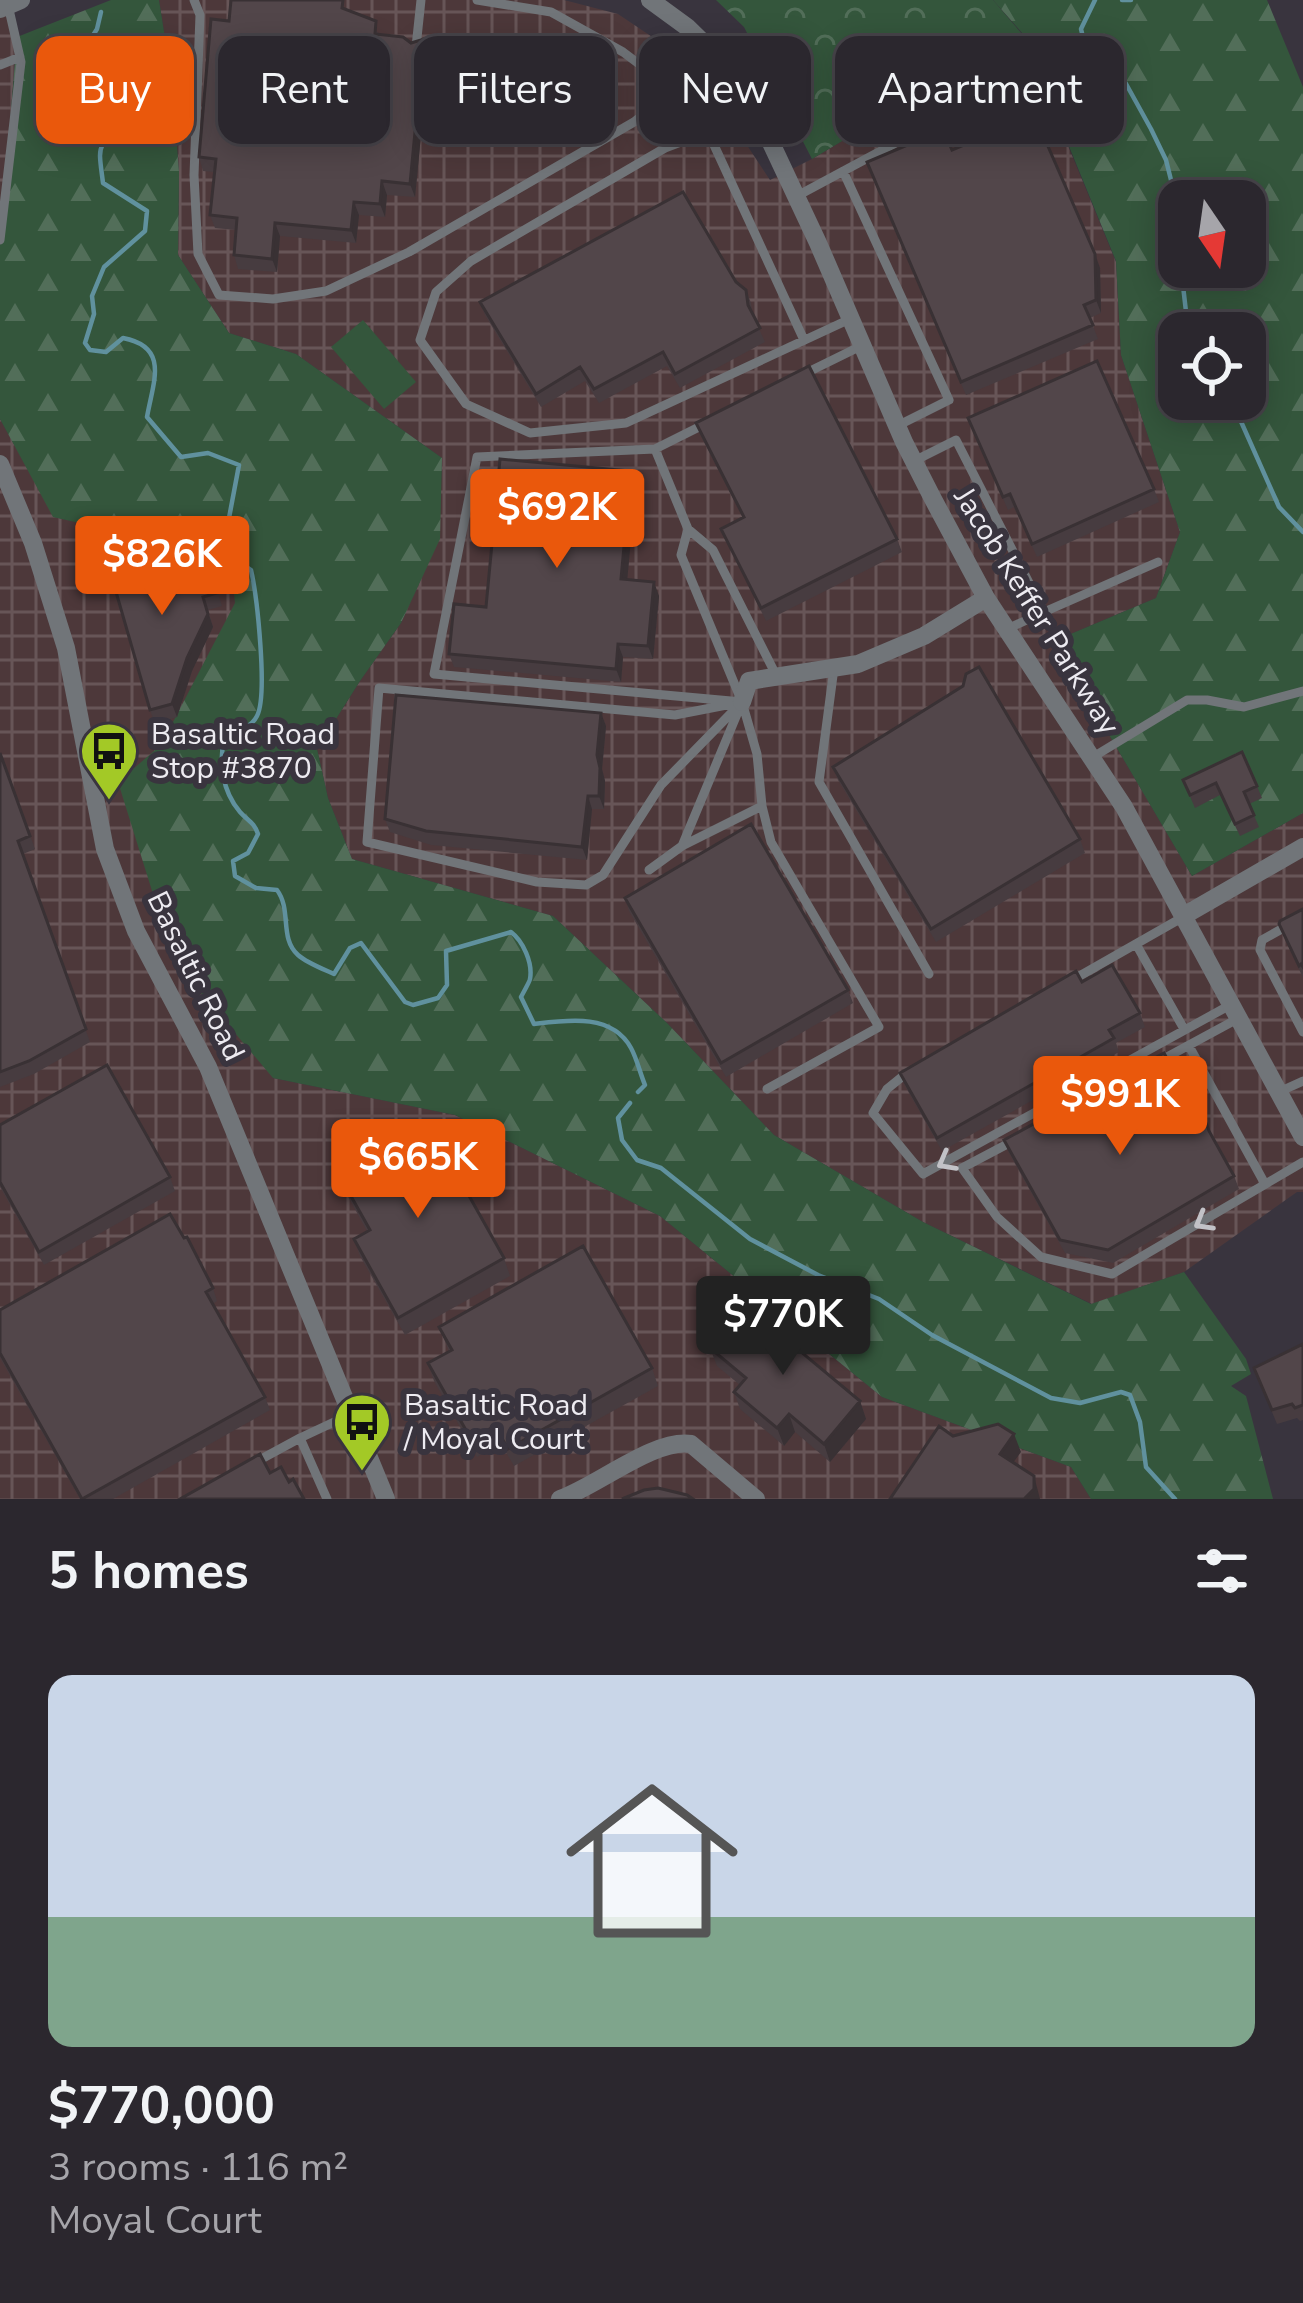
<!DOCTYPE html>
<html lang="en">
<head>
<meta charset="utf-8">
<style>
	body { margin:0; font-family:"Nunito Sans",sans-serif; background:#37333a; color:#f1f3f6; height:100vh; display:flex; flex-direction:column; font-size:45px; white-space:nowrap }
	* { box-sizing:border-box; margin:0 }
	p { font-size:39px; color:#a6a5aa }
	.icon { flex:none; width:66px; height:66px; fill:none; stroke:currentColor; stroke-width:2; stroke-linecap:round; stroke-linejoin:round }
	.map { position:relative; height:1499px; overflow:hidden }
	.drawer { display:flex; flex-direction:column; background:#2b272e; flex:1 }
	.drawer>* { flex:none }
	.guide { position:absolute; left:36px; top:36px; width:1233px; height:108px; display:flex; gap:24px }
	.needle { width:78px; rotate:167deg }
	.controls { position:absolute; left:1158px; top:180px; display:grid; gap:24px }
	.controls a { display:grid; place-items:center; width:108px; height:108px; border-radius:24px; background:#2b272e; box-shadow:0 6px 30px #0003,0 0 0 3px #47444a; font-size:60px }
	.price { position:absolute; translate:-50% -102px; padding:0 27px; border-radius:12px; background:#ea580c; color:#fff; font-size:39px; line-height:78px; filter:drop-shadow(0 3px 6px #0008) }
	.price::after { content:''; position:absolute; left:50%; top:72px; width:36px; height:27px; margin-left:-18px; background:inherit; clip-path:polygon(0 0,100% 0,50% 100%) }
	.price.selected { background:#222; color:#fff }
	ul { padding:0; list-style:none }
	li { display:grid; align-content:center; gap:24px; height:636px; padding:0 48px }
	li+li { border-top:3px solid #47444a }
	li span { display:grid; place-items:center; height:372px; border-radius:24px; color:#555 }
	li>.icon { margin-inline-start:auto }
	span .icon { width:216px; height:216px; fill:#fffc; stroke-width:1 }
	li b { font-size:51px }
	h2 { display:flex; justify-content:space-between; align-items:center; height:144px; padding:0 48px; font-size:51px }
	.pill { padding:0 42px; border-radius:24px; background:#2b272e; box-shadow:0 6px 30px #0003,0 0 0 3px #47444a; font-size:42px; line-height:108px }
	.pill.selected { background:#ea580c; color:#fff }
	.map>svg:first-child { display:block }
	.industrial { fill:url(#industrial-grid) }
	.grass { fill:#34563c }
	.forest { fill:url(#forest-firs); fill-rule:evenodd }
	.park { fill:url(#park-crowns) }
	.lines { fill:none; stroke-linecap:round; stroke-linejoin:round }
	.stream { stroke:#60919e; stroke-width:4.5 }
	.service { stroke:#717579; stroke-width:9 }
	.minor { stroke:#717579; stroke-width:18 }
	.wall { fill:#473c40 }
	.shaded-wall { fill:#393134 }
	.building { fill:#52464a; stroke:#393134; stroke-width:3 }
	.oneway { stroke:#c2c2c7 }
	.labels { text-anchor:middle; stroke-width:12; stroke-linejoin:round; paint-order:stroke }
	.street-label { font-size:30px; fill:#edebf1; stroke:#39343e }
	.poi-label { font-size:30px; fill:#edebf1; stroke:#39343e; text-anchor:start }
</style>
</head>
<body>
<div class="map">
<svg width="1303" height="1499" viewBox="0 0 1303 1499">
	<defs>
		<pattern id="industrial-grid" width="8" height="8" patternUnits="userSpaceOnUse" patternTransform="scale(3)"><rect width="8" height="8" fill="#4d383a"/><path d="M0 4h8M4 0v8" fill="none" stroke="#675557"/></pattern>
		<pattern id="forest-firs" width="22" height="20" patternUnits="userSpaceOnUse" patternTransform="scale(3)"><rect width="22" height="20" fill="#34563c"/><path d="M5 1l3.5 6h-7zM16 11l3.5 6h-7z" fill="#526e59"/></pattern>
		<pattern id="park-crowns" width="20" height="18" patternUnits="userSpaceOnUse" patternTransform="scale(3)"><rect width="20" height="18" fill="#34563c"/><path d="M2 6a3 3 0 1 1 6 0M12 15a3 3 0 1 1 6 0" fill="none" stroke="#526e59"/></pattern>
	</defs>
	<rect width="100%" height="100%" fill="#39343e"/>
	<path class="industrial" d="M0,0L17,37L0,246Z
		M159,0H564L618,14L694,65L770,180L812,159L1022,34L1116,262L1121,355L1180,532L1156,598L1054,641L1192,876L1303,813V1192H1297L1184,1272L1092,1304L923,1222L774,1135L667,1023L553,916L352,859L328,798L317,749L360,681L401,623L439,539L442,458L296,354L229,333L178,255L179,172L172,82Z
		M0,419L54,517L230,557L236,603L161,745L273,1078L455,1115L660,1216L882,1397L1071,1467L1091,1499H0Z"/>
	<path class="grass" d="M363,320L416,382L384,409L331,347Z"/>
	<path class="forest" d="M111,0H159L172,82L179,172L178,255L229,333L296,354L442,458L440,539L401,623L360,681L317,749L328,798L352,859L553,916L667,1023L774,1135L923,1222L1091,1304L1184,1272L1246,1359L1251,1374L1231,1386L1246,1396L1273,1499H1091L1071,1467L882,1397L660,1216L455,1115L273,1078L174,961L118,782L161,745L235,603L230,557L53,517L0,419V246L17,37Z
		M993,0H1267L1303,87V813L1192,876L1054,641L1156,598L1180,532L1121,355L1116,261L1023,34ZM1179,201H1245V267H1179ZM1179,333H1245V399H1179Z"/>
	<path class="park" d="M716,0H993L1022,34L812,159L744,27Z"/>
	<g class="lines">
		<path class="stream" d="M1095,0L1081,29L1087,54L1125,82L1151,129L1166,160L1179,212
			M1122,0H1131
			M101,12L97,29L85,48L91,67L107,73L132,69L131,125C95,145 98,143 103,183L147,211L145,231L104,267L92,296L94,314L85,343L90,350L106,352L123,338C170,347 153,382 147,417L181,457L208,453L239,465L229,518L238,561L251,570C257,596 268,695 257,716C251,728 236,732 225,736C218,761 222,791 240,812C248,821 254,822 258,834L248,853L233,861L235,876L256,888L277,890C292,910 279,938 298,955C307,963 323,969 334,974L350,948L361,943L405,1002L413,1005L438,998L447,985L446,951L511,932C523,941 533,963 530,979C530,981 522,995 521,997L534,1024C567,1020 612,1013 631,1048C637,1059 640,1073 645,1085L638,1092
			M1191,333L1188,329L1182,277L1193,267
			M1231,399L1279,507L1303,532
			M630,1103L618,1118L622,1140L637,1160L661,1168L750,1239L818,1275L879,1299L932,1335L1051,1398L1080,1403L1121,1392L1130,1395L1140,1422L1146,1467L1175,1499"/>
		<path class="service" d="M194,0L200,15L194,175L198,254L219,295L273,299L326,291L409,252L634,122L660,101L708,48
			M477,0L551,12L623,52L671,88
			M416,47L421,0
			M0,65L20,57
			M757,113L665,148L471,261L436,292L420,340L466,404L530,433L626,423L850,319
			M708,132L804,340
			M843,171L949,400L897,426
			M797,196L998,88L1015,87L1030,92L1050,132
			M0,240L21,62L8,5
			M804,374L861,346
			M655,449L709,422
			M914,461L956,440L1044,612L1007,629
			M688,529L713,550L776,675
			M1044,612L1158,562
			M834,668L819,782L929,974
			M379,688L675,715L742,702L661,785L603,875L586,885L537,882L367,842Z
			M1093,757L1187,700H1207L1244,707L1303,691
			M762,806L771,842L879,1027L767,1089
			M682,846L740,707
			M649,870L682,846L762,806L757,754L742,702L681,555L688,529L655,449L477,457L434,674L742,702
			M1303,917L1262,940L1260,950L1303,1032
			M1136,944L1184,1029
			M1069,982L1185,916
			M1189,1046L1265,1184
			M1156,1063L1239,1018
			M908,1072L887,1089L873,1113L923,1174L1232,1004
			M1281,1091L1303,1081
			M1015,1140L962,1168L997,1217L1041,1257L1112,1274L1303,1162
			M252,1464L300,1438
			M327,1499L300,1438L349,1415"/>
		<path class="minor" d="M650,0L687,27L732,71L757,113L818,243L904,442L933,499L986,598L1124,807L1303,1137
			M0,9L21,0
			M0,464L33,543L66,648L105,849L136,931L208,1067L386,1499
			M742,702L749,681L858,664L924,636L986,598
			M1185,915L1303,847
			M560,1499C597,1486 655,1438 691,1444L756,1499"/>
	</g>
	<path class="wall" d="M348,10L381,35L411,43L424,39L429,52L415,197L387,195L385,217L359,215L356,243L280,236L277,272L238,269L234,255L236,230L215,228L210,215L214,172L203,171L199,157L229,21Z
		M1028,142L1095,254L1100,268L1101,313L1090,318L1098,339L966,395L872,176L952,150Z
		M736,282L746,290L751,303L752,313L765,342L680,388L667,366L599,403L585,381L541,407L485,315L480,302Z
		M968,418L1154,489L1159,502L1037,557L1014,507L1008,510Z
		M696,423L897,539L902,552L766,621L721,529L743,518L701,436Z
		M631,471L636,484L627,580L659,596L653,659L623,657L621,682L454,667L449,654L486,607Z
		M166,559L197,575L211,571L222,606L208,610L213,627L192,671L177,717L155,724L150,710L149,565Z
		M601,713L606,726L602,769L605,781L604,809H592L587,860L431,845L390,832L385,819Z
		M0,753L35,849L23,854L90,1042L34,1074L0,1087Z
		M833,767L1080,839L1085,853L936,942L838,780Z
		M1183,780L1257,786L1262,798L1249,804L1259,827L1240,836L1220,795L1195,808Z
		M625,898L848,990L853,1003L726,1077L629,911Z
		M1303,909V978L1279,924Z
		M1082,982L1140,1013L1145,1027L1116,1043L1119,1052L942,1151L905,1086L900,1073Z
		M0,1125L170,1177L175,1191L44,1265L0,1187Z
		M1210,1133L1234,1176L1239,1189L1113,1263L1065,1253L1009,1153L1004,1140Z
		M338,1173L504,1258L510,1276L405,1335L360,1256L354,1239L367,1231L345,1191Z
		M213,1288L217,1301L213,1304L265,1397L270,1410L113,1499H80L0,1358V1310Z
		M439,1327L652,1368L658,1386L514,1466L501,1444L477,1457L434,1381L428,1363L449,1351Z
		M1303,1344V1420L1300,1421L1297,1418L1277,1424L1254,1368Z
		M710,1348L860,1401L866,1419L830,1462L795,1432L784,1446L740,1409L734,1392L740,1385L717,1366Z"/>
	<path class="shaded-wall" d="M424,39L429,52L415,197L410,184Z
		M382,181L387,195L385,217L380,204Z
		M354,202L359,215L356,243L351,230Z
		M275,223L280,236L277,272L272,259Z
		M1095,254L1100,268L1101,313L1096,300Z
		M631,471L636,484L626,593L621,579Z
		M654,582L659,596L653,659L648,646Z
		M203,597L213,627L192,671L177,717L172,704Z
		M618,644L623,657L621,682L616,669Z
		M601,713L606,726L602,769L605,781L604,809L599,796L597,755Z
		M588,796L592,809L587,860L582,847Z
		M860,1401L866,1419L830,1462L824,1444Z
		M789,1414L795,1432L784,1446L777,1428Z
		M1014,1434L1021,1452L1007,1471L1000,1454Z
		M1034,1476L1040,1499H1024Z"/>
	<path class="building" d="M231,0H343L342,8L376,21L375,34L403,37L411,43L424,39L410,184L382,181L380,204L354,202L351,230L275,223L272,259L234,255L237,218L210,215L216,159L199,157L211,19L229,21Z
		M1019,122L1028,142L1043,135L1095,254L1096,300L1084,305L1093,325L961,382L867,162L943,130L952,150Z
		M683,192L736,282L746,290L748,305L760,328L675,374L663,352L594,389L580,367L536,394L480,302Z
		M1097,361L1154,489L1032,544L1010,494L1003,497L968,418Z
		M809,366L897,539L761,608L721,529L744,517L696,423Z
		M500,459L631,471L621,579L654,582L648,646L618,644L616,669L449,654L454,604L486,607Z
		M168,550L190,554L196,575L211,571L217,593L203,597L208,614L187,658L172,704L150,710L108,564L124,560L149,565L150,556L166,559Z
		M979,667L1080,839L931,929L833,767L963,686L966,674Z
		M396,695L601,713L597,755L600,768L599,796H588L582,847L426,831L385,819Z
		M1242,752L1257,786L1244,792L1254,815L1235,824L1216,783L1190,795L1183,780Z
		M0,753L30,836L18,841L86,1029L29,1061L0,1072Z
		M751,824L848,990L721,1063L625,898Z
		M1303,909V967L1301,964L1299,966L1279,924L1280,921Z
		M1112,965L1140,1013L1109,1030L1114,1038L937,1138L900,1073L1076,971L1082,982Z
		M1164,1053L1189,1098L1203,1114L1209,1131L1234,1176L1108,1250L1060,1240L1004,1140Z
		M107,1065L170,1177L39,1252L0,1182V1125Z
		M428,1123L504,1258L398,1318L354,1239L370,1230L338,1173Z
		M170,1214L184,1238L187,1237L213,1288L206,1292L265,1397L82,1499L0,1353V1310Z
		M583,1246L652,1368L508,1449L495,1426L471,1439L428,1363L452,1350L439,1327Z
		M746,1306L860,1401L824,1444L789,1414L777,1428L734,1392L746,1378L710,1348Z
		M1303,1344V1405L1295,1408L1292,1404L1272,1410L1254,1368Z
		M998,1424L1014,1434L1000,1454L1034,1476V1489L1024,1499H890L939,1426L953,1436Z
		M260,1454L270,1473L281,1467L289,1482L293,1479L304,1499H180Z
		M658,1488L687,1495L693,1499H622L644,1490Z"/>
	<defs><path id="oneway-chevron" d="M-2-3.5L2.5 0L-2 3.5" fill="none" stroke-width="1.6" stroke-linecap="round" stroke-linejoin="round" transform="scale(3)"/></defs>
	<g class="oneway">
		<use href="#oneway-chevron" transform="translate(946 1162) rotate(151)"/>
		<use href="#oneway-chevron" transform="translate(1203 1222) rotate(150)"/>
	</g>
	<defs>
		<symbol id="bus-pin" viewBox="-11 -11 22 30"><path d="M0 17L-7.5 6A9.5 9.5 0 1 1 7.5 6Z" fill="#a3c926" stroke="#39343e"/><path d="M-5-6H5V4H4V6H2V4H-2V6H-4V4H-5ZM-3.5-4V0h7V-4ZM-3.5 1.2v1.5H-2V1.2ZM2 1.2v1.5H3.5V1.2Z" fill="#111"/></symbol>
	</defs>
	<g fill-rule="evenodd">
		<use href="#bus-pin" x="76" y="718" width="66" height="90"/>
		<use href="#bus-pin" x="329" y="1389" width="66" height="90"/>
	</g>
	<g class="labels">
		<g class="street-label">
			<text transform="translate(1037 611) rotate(58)" y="10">Jacob Keffer Parkway</text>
			<text transform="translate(196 976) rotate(64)" y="10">Basaltic Road</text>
		</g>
		<g class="poi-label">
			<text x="151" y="744">Basaltic Road<tspan x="151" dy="34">Stop #3870</tspan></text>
			<text x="404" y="1415">Basaltic Road<tspan x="404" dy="34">/ Moyal Court</tspan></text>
		</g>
	</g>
</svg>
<div class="controls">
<a><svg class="needle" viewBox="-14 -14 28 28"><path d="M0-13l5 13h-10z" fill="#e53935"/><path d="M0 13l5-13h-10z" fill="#a6a5aa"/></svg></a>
<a><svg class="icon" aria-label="locate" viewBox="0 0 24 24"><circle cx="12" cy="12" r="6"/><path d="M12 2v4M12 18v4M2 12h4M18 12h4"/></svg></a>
</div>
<b class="price" style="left:557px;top:571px">$692K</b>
<b class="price" style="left:162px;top:618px">$826K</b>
<b class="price" style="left:1120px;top:1158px">$991K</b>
<b class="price" style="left:418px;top:1221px">$665K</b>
<b class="price selected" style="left:783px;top:1378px">$770K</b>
<div class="guide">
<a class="pill selected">Buy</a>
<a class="pill">Rent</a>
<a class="pill">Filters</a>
<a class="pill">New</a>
<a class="pill">Apartment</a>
</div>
</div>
<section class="drawer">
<h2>5 homes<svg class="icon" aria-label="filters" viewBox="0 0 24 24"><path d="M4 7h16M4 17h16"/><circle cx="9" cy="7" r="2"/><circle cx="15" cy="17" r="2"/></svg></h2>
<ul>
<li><span style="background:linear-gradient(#c9d6e8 65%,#7fa58c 0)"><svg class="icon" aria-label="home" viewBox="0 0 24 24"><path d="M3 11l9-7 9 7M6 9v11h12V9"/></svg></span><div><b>$770,000</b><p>3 rooms · 116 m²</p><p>Moyal Court</p></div></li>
</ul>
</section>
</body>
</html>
